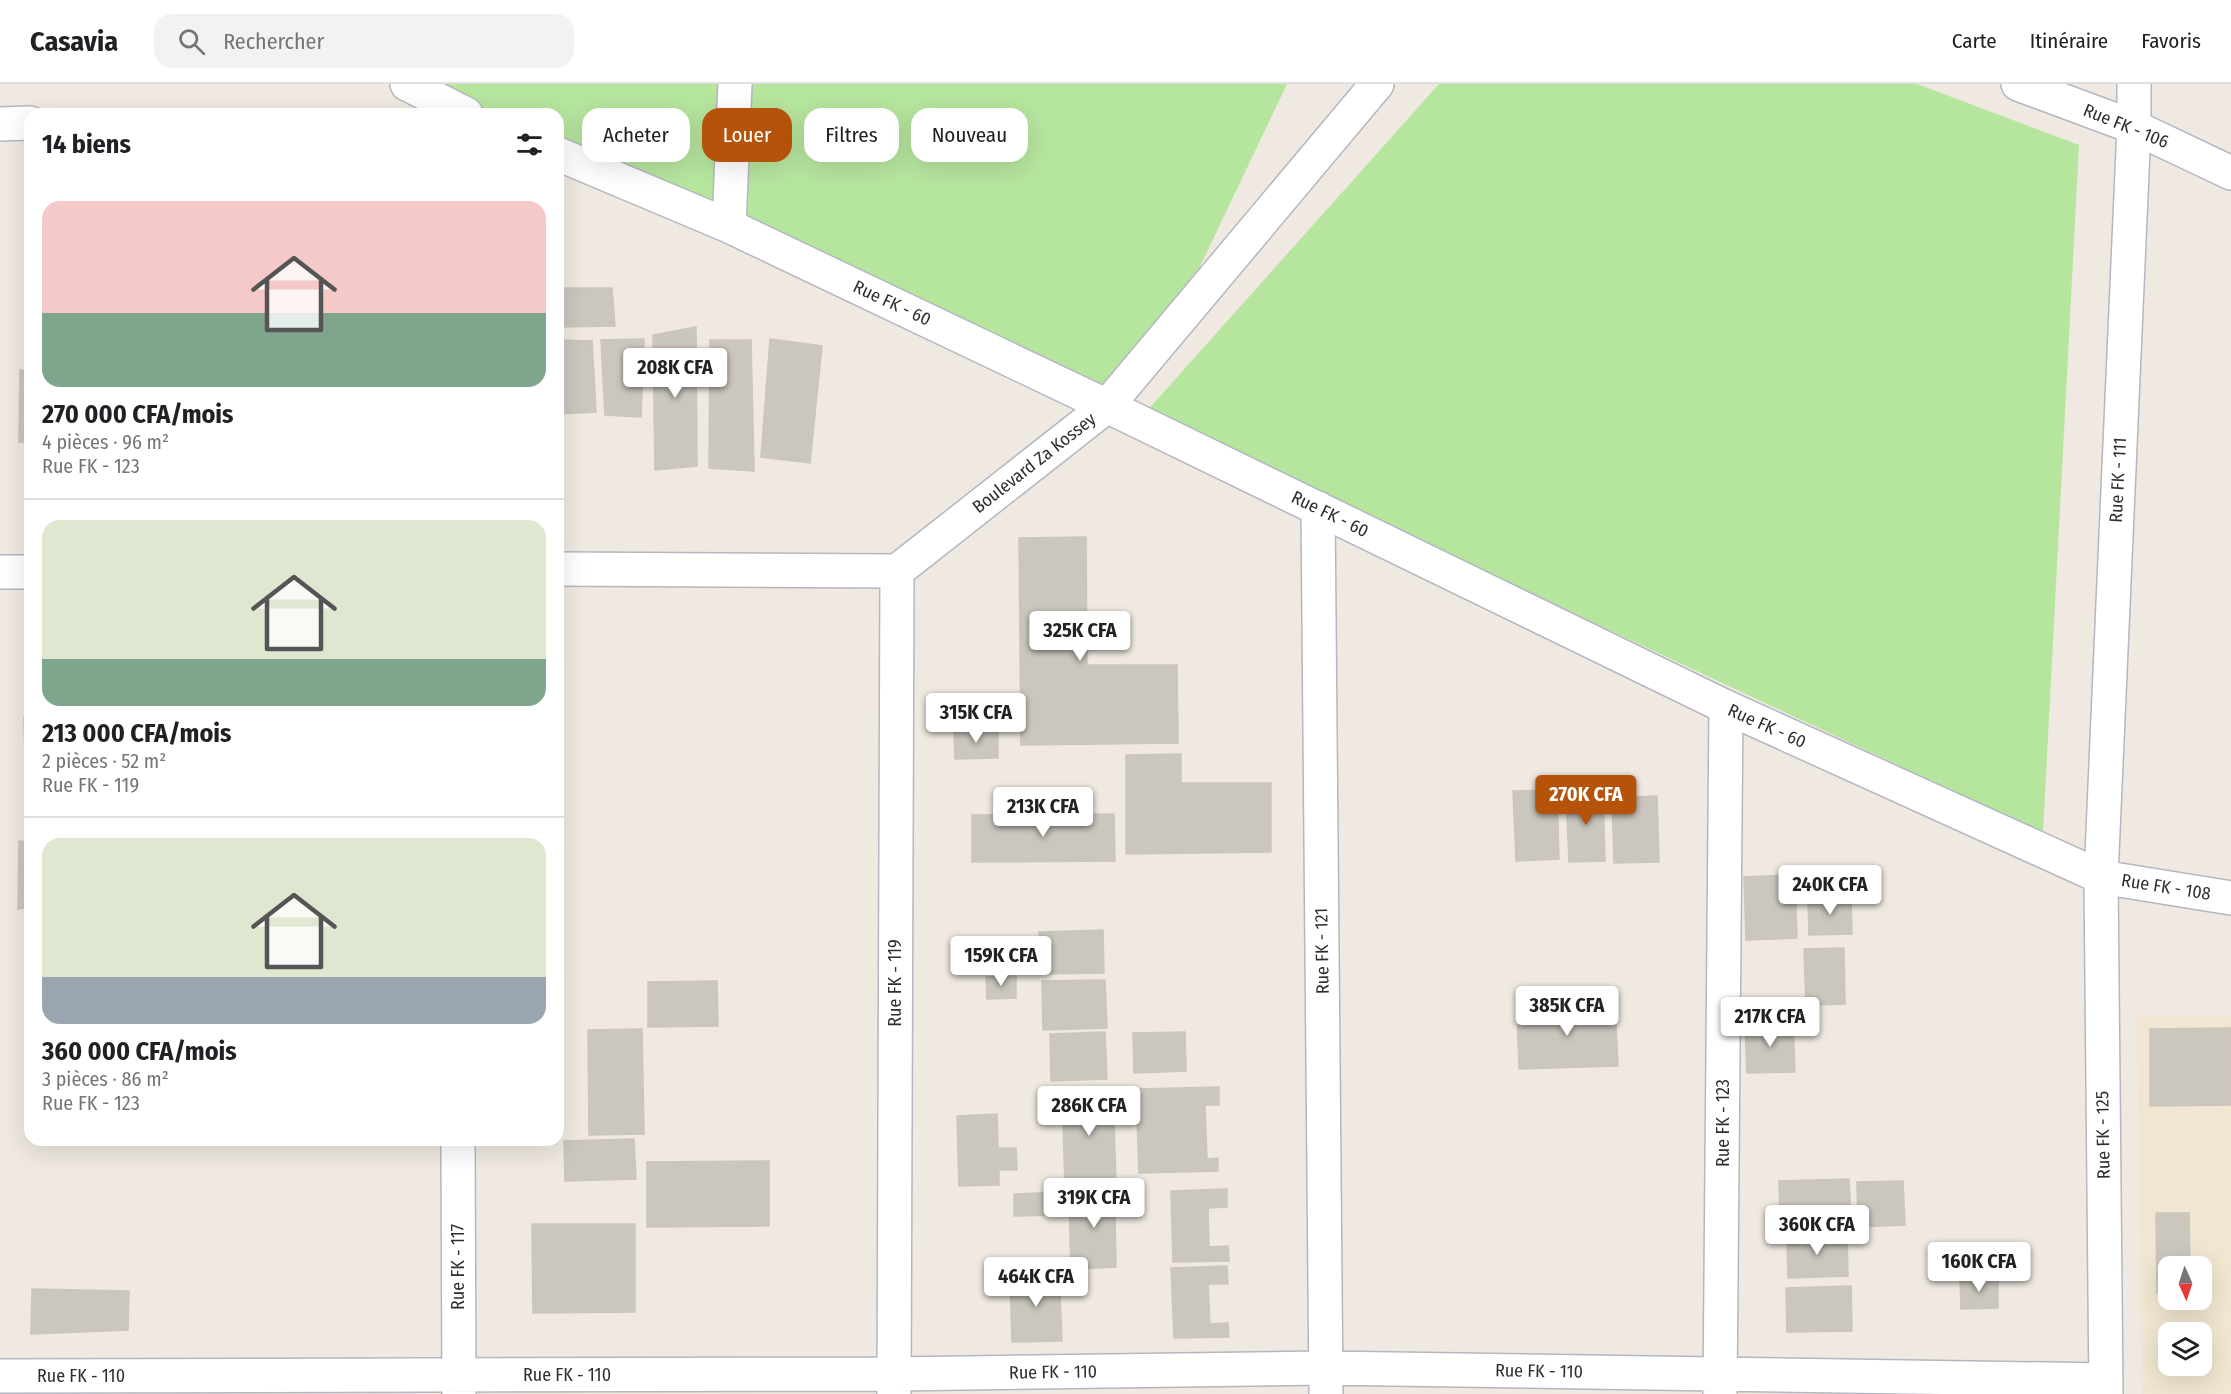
<!DOCTYPE html>
<html lang="fr">
<head>
<meta charset="utf-8">
<style>
	body { margin:0; font-family:"Fira Sans Condensed",sans-serif; background:#f2f2f2; color:#202124; height:100vh; display:flex; flex-direction:column; font-size:22px; white-space:nowrap }
	* { box-sizing:border-box; margin:0 }
	p { font-size:20px; color:#757577 }
	.icon { flex:none; width:33px; height:33px; fill:none; stroke:currentColor; stroke-width:2; stroke-linecap:round; stroke-linejoin:round }
	.map { position:relative; flex:1; overflow:hidden }
	.details { position:absolute; left:24px; top:24px; width:540px; height:1038px; display:flex; flex-direction:column; background:#fff; border-radius:18px; box-shadow:0 6px 24px #0002 }
	.details>* { flex:none }
	.hud { position:absolute; left:582px; top:24px; width:570px; height:54px; display:flex; gap:12px }
	.needle { width:39px; rotate:177deg }
	.buttons { position:absolute; left:2158px; top:1172px; display:grid; gap:12px }
	.buttons a { display:grid; place-items:center; width:54px; height:54px; border-radius:12px; background:#fff; box-shadow:0 6px 24px #0002; font-size:30px }
	.price { position:absolute; translate:-50% -51px; padding:0 14px; border-radius:6px; background:#fff; color:#222; font-size:20px; line-height:39px; filter:drop-shadow(0 2px 3px #0008) }
	.price::after { content:''; position:absolute; left:50%; top:36px; width:18px; height:14px; margin-left:-9px; background:inherit; clip-path:polygon(0 0,100% 0,50% 100%) }
	.price.current { background:#b45309; color:#fff }
	ul { padding:0; list-style:none }
	li { display:grid; align-content:center; gap:12px; height:318px; padding:0 18px }
	li+li { border-top:2px solid #e0e0e0 }
	li span { display:grid; place-items:center; height:186px; border-radius:18px; color:#555 }
	li>.icon { margin-inline-start:auto }
	span .icon { width:108px; height:108px; fill:#fffc; stroke-width:1 }
	li b { font-size:26px }
	h2 { display:flex; justify-content:space-between; align-items:center; height:72px; padding:0 18px; font-size:26px }
	.tag { padding:0 21px; border-radius:18px; background:#fff; box-shadow:0 6px 24px #0002; font-size:21px; line-height:54px }
	.tag.current { background:#b45309; color:#fff }
	header { display:flex; align-items:center; gap:36px; box-sizing:border-box; height:84px; padding:0 30px; background:#fff; border-bottom:2px solid #e0e0e0 }
	header strong { font-size:28px }
	nav { display:flex; gap:33px; margin-inline-start:auto; font-size:21px }
	.search { width:420px; height:54px; background:#f2f2f2; display:flex; align-items:center; gap:15px; box-sizing:border-box; padding:0 21px; border-radius:18px; color:#757577; font-size:22px }
	.map>svg:first-child { display:block }
	.education { fill:#f0e6d1; fill-rule:evenodd }
	.green { fill:#b6e59e }
	.building { fill:#cbc7bf; stroke:#cbc5ba; stroke-width:1.5 }
	.lines { fill:none; stroke-linecap:round; stroke-linejoin:round }
	.minor-casing { stroke:#b4b7c1; stroke-width:36 }
	.minor { stroke:#fff; stroke-width:33 }
	.labels { text-anchor:middle; stroke-width:4.5; stroke-linejoin:round; paint-order:stroke }
	.street-label { font-size:18px; fill:#2e2e2e; stroke:#fff }
</style>
</head>
<body>
<header>
<strong>Casavia</strong>
<div class="search"><svg class="icon" aria-label="search" viewBox="0 0 24 24"><circle cx="10" cy="10" r="6"/><path d="M15 15l6 6"/></svg>Rechercher</div>
<nav><a>Carte</a><a>Itinéraire</a><a>Favoris</a></nav>
</header>
<div class="map">
<svg width="2231" height="1310" viewBox="0 0 2231 1310">
	<rect width="100%" height="100%" fill="#efe9e1"/>
	<path class="education" d="M2231,931V1310H2142L2137,932ZM2169,1182H2202V1215H2169ZM2169,1248H2202V1281H2169Z"/>
	<path class="green" d="M428,0H1287L1162,262L1089,308L558,60V30H493Z
		M1439,0H1917L2079,61L2043,749L1145,329Z"/>
	<path class="building" d="M558,204H612L615,242L558,243Z
		M696,243L697,382L655,386L653,251Z
		M644,255L641,333L605,331L601,256Z
		M770,255L822,262L810,379L761,373Z
		M558,256L592,257L596,328L558,330Z
		M710,256H751L754,387L709,384Z
		M20,286L30,287V359L19,358Z
		M1086,453L1087,581H1177L1178,659L1021,661L1019,454Z
		M24,634H30V712L26,713Z
		M954,646H998V674L955,675Z
		M1181,670V699H1271V768L1126,770V671Z
		M1557,706L1559,775L1516,777L1513,707Z
		M1603,706L1605,777L1569,778L1566,707Z
		M1657,712L1659,778L1614,779L1612,714Z
		M1114,730L1115,777L972,778V731Z
		M19,757L30,758V823L18,825Z
		M1795,791L1797,854L1746,856L1744,793Z
		M1851,813L1852,850L1809,851L1808,814Z
		M1103,846L1104,889L1040,890L1039,848Z
		M1844,864L1845,920L1806,921L1804,865Z
		M1016,892V914L987,915L986,893Z
		M1105,896L1107,944L1043,946L1042,897Z
		M717,897L718,942L648,943V898Z
		M1615,921L1618,982L1519,985L1517,923Z
		M1793,940L1795,988L1747,989L1745,941Z
		M2231,944V1021L2150,1022V945Z
		M642,945L644,1050L589,1051L588,946Z
		M1105,948L1107,995L1051,997L1050,950Z
		M1185,948L1186,987L1134,989L1133,949Z
		M1219,1003V1021H1205L1207,1075L1218,1074V1087L1139,1089L1136,1005Z
		M1113,1004L1116,1101L1065,1102L1062,1006Z
		M997,1030L998,1064H1016L1017,1086H999V1101L959,1102L957,1032Z
		M634,1055L636,1095L565,1097L564,1057Z
		M769,1077V1142L647,1143V1078Z
		M1849,1095L1851,1137L1780,1139L1779,1097Z
		M1903,1097L1905,1141L1858,1143L1857,1098Z
		M1227,1105V1123L1208,1124L1209,1163L1228,1162L1229,1177L1173,1178L1171,1107Z
		M1059,1108V1131L1014,1132V1110Z
		M1125,1109L1126,1132H1115L1116,1183L1071,1185L1069,1111Z
		M2156,1129H2189L2190,1182H2169V1208L2157,1209Z
		M532,1140H635V1228L533,1229Z
		M1847,1151L1848,1192L1788,1194L1787,1153Z
		M1227,1182L1228,1200H1208L1210,1240L1228,1239L1229,1253L1174,1254L1171,1184Z
		M1059,1189L1062,1257L1012,1258L1010,1190Z
		M1998,1193V1224L1961,1225L1960,1194Z
		M1851,1202L1852,1247L1787,1248L1786,1204Z
		M32,1205L129,1207L128,1246L31,1250Z"/>
	<g class="lines">
		<defs>
			<path id="minor" d="M407,0L466,30
				M2018,0L2134,43L2231,89
				M0,40L30,39
				M558,70L729,142L1107,322L1726,623L2101,793L2231,814
				M729,142L735,0
				M1318,424L1326,1310
				M558,485L897,487L1107,322L1377,0
				M0,488H30
				M458,1056L459,1310
				M0,1292L894,1290L1325,1284L2105,1296
				M894,1310L897,487
				M1720,1310L1726,623
				M2106,1310L2101,793L2134,43V0"/>
		</defs>
		<use href="#minor" class="minor-casing"/>
		<use href="#minor" class="minor"/>
	</g>
	<g class="labels">
		<g class="street-label">
			<text transform="translate(2126 42) rotate(22)" y="6">Rue FK - 106</text>
			<text transform="translate(892 219) rotate(25)" y="6">Rue FK - 60</text>
			<text transform="translate(1034 379) rotate(-38)" y="6">Boulevard Za Kossey</text>
			<text transform="translate(2118 396) rotate(-87)" y="6">Rue FK - 111</text>
			<text transform="translate(1330 430) rotate(26)" y="6">Rue FK - 60</text>
			<text transform="translate(1767 642) rotate(24)" y="6">Rue FK - 60</text>
			<text transform="translate(2166 803) rotate(9)" y="6">Rue FK - 108</text>
			<text transform="translate(1322 867) rotate(-91)" y="6">Rue FK - 121</text>
			<text transform="translate(895 899) rotate(-90)" y="6">Rue FK - 119</text>
			<text transform="translate(1723 1039) rotate(-90)" y="6">Rue FK - 123</text>
			<text transform="translate(2103 1051) rotate(-91)" y="6">Rue FK - 125</text>
			<text transform="translate(458 1183) rotate(-90)" y="6">Rue FK - 117</text>
			<text transform="translate(1539 1287) rotate(1)" y="6">Rue FK - 110</text>
			<text transform="translate(1053 1288) rotate(-1)" y="6">Rue FK - 110</text>
			<text x="567" y="1297">Rue FK - 110</text>
			<text x="81" y="1298">Rue FK - 110</text>
		</g>
	</g>
</svg>
<div class="buttons">
<a><svg class="needle" viewBox="-14 -14 28 28"><path d="M0-13l5 13h-10z" fill="#e53935"/><path d="M0 13l5-13h-10z" fill="#757577"/></svg></a>
<a><svg class="icon" aria-label="layers" viewBox="0 0 24 24"><path d="M12 4l9 5-9 5-9-5zM3 14l9 5 9-5"/></svg></a>
</div>
<b class="price" style="left:675px;top:315px">208K CFA</b>
<b class="price" style="left:1080px;top:578px">325K CFA</b>
<b class="price" style="left:976px;top:660px">315K CFA</b>
<b class="price current" style="left:1586px;top:742px">270K CFA</b>
<b class="price" style="left:1043px;top:754px">213K CFA</b>
<b class="price" style="left:1830px;top:832px">240K CFA</b>
<b class="price" style="left:1001px;top:903px">159K CFA</b>
<b class="price" style="left:1567px;top:953px">385K CFA</b>
<b class="price" style="left:1770px;top:964px">217K CFA</b>
<b class="price" style="left:1089px;top:1053px">286K CFA</b>
<b class="price" style="left:1094px;top:1145px">319K CFA</b>
<b class="price" style="left:1817px;top:1172px">360K CFA</b>
<b class="price" style="left:1979px;top:1209px">160K CFA</b>
<b class="price" style="left:1036px;top:1224px">464K CFA</b>
<div class="hud">
<a class="tag">Acheter</a>
<a class="tag current">Louer</a>
<a class="tag">Filtres</a>
<a class="tag">Nouveau</a>
</div>
<section class="details">
<h2>14 biens<svg class="icon" aria-label="filters" viewBox="0 0 24 24"><path d="M4 7h16M4 17h16"/><circle cx="9" cy="7" r="2"/><circle cx="15" cy="17" r="2"/></svg></h2>
<ul>
<li><span style="background:linear-gradient(#f6c9c9 60%,#7fa58c 0)"><svg class="icon" aria-label="home" viewBox="0 0 24 24"><path d="M3 11l9-7 9 7M6 9v11h12V9"/></svg></span><div><b>270 000 CFA/mois</b><p>4 pièces · 96 m²</p><p>Rue FK - 123</p></div></li>
<li><span style="background:linear-gradient(#dfe7d0 75%,#7fa58c 0)"><svg class="icon" aria-label="home" viewBox="0 0 24 24"><path d="M3 11l9-7 9 7M6 9v11h12V9"/></svg></span><div><b>213 000 CFA/mois</b><p>2 pièces · 52 m²</p><p>Rue FK - 119</p></div></li>
<li><span style="background:linear-gradient(#dfe7d0 75%,#9aa5b1 0)"><svg class="icon" aria-label="home" viewBox="0 0 24 24"><path d="M3 11l9-7 9 7M6 9v11h12V9"/></svg></span><div><b>360 000 CFA/mois</b><p>3 pièces · 86 m²</p><p>Rue FK - 123</p></div></li>
</ul>
</section>
</div>
</body>
</html>
